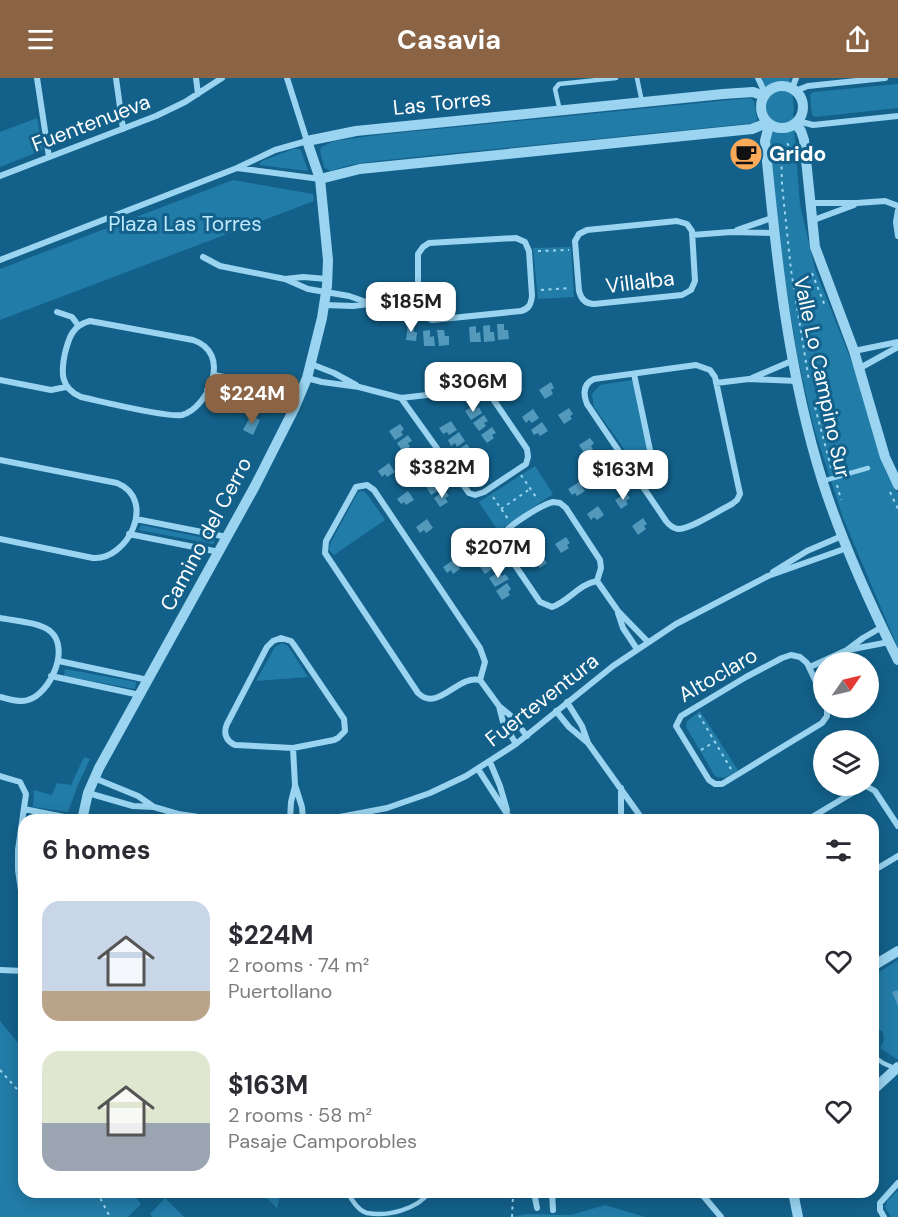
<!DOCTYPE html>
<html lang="en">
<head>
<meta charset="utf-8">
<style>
	body { margin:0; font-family:"DM Sans",sans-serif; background:#f2f2f3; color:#2b2b33; height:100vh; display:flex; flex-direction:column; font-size:22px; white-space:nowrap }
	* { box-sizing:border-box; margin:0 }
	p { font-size:20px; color:#7c7c81 }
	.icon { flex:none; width:33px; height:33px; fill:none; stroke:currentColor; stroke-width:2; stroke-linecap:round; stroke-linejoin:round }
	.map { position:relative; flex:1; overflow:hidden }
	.details { position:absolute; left:18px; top:736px; width:861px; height:384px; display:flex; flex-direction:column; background:#fff; border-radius:18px; box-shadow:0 3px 15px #0003 }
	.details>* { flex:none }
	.needle { width:39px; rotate:56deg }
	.controls { position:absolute; left:813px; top:574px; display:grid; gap:12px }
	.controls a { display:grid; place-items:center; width:66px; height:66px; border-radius:50%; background:#fff; box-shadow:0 3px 15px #0003; font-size:30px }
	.price { position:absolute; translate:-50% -51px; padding:0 14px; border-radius:12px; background:#fff; color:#222; font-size:20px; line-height:39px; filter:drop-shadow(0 2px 3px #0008) }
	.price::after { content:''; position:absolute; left:50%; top:36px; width:18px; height:14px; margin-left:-9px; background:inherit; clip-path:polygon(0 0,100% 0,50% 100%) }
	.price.current { background:#8a6444; color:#fff }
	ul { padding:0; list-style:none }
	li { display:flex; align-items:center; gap:18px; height:150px; padding:0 24px }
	li span { display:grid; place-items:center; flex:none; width:168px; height:120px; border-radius:18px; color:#555 }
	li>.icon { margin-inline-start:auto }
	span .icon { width:72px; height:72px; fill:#fffc; stroke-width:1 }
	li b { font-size:26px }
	h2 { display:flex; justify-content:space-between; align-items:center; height:72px; padding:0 24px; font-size:26px }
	header { display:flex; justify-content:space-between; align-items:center; height:78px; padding:0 24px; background:#8a6444; color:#fff; font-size:27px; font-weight:700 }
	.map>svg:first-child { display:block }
	.green { fill:#227ca8 }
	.building { fill:#5299bc }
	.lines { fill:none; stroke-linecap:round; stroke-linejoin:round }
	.path { stroke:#9ad4f0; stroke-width:2; stroke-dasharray:3 4.5; stroke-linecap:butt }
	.service { stroke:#9ad4f0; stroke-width:4.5 }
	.minor { stroke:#9ad4f0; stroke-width:6 }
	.tertiary { stroke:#9ad4f0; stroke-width:10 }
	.labels { text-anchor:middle; stroke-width:6; stroke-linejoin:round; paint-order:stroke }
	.street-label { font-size:21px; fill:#fff; stroke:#13618a }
	.poi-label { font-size:21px; font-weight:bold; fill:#fff; stroke:#13618a; text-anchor:start }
	.park-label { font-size:21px; fill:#c0e8fc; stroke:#13618a }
</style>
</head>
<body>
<header><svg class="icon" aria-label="menu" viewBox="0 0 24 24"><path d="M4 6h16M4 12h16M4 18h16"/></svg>Casavia<svg class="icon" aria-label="share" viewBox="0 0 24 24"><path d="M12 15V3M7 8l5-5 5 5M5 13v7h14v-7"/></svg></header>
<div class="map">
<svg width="898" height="1139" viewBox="0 0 898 1139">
	<rect width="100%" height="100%" fill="#13618a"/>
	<path class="green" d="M763,0H790C790,11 796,28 793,36L800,127L815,191L858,300L886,394L898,415V570L843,440L813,347L798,281L777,155Z
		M898,6V30L815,39L812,37L810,17L813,14Z
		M750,20L754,23L757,41L755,45L376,83L350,87L330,93L324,89L320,73L321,69L334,63L377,57Z
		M37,40L43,72L0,89V54Z
		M293,71H299L301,73L308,93L259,87L262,83Z
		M233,102L313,116L314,123L0,242V191Z
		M571,169L574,219L538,221L533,170Z
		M632,302L649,370L645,378L635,386L594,329L592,316L600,307Z
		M217,304L292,320L289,323L215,308Z
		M535,388L553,416L498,453L479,424Z
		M363,413L367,416L385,442L334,477L329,472L330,466L358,414Z
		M141,447L215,462L213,466L139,452Z
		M282,565L288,568L308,599L256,603L275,569Z
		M65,591L136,604L135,611L64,598Z
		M700,633L738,692C729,698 725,702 715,698L686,649L687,643Z
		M84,679L90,681L77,709L68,734L33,729L34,712L52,717L57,705L71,707Z
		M898,882V980L897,981L880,970L884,962L883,954L873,948V898Z
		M0,943L24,972V1114L133,1115L141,1126L128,1139H0Z
		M898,1112V1139H891L885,1129L887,1123Z
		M262,1115H281L277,1130Z
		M165,1120L184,1139H153L150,1136Z
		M605,1127L645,1139H511L527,1136L571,1137Z"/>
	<path class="building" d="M408,246L414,247V254H417L416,263L406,262Z
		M497,246H504V252H508L509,261L498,262Z
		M490,247V254H494L495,263L484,264L483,248Z
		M476,248V255L480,254L481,264H470L469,249Z
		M430,252V259L434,258L435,268H424L423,253Z
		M437,252H444L445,258H449V267L439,268Z
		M505,289L511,298L503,303L501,300L497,302L493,296Z
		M551,304L554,310L551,312L553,316L545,321L539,312Z
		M473,328L475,331L479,329L482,335L471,342L465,333Z
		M569,330L573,336L570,338L572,341L564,346L558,337Z
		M533,331L539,340L532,345L529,342L526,345L522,339Z
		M251,337L260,342L253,357L243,352Z
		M484,337L488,343L484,345L486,348L479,353L473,345Z
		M451,343L457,352L449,357L447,354L443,356L439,350Z
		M542,344L548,353L540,358L538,355L534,357L531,352Z
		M400,346L404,351L401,354L403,357L395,362L389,353Z
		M492,349L496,355L492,357L494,360L487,365L481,357Z
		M459,354L465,363L457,369L455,365L451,368L448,362Z
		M408,357L412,363L408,365L410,369L403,374L397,365Z
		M590,360L594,365L591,368L593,371L585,376L579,367Z
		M467,366L473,375L465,380L463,377L459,379L455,373Z
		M389,385L395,394L387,399L385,396L382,399L378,393Z
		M607,387L611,392L608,395L610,398L602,403L596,394Z
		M437,401L441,406L437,409L439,412L431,417L426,408Z
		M579,404L585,413L577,418L575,415L572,417L568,411Z
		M445,412L449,418L445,420L448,424L440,429L434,420Z
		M408,413L414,422L406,427L404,424L401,426L397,421Z
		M626,415L630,420L626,423L628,426L621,431L615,422Z
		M598,428L604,437L597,442L594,439L591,442L587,436Z
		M643,440L647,446L644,448L646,451L638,457L632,448Z
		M427,441L433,450L426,455L424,452L420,455L416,449Z
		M481,451L485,456L482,459L484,462L476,467L470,458Z
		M566,459L570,465L567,467L569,470L561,475L555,466Z
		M484,467L488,472L484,475L486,478L479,483L473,474Z
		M541,476L547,485L540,490L538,487L534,490L530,484Z
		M490,479L494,485L490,487L492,491L485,496L479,487Z
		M455,481L460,491L453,496L451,492L447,495L443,489Z
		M499,494L502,498L505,496L509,501L495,509L489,500Z
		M507,505L511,511L508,514L510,517L502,522L496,513Z
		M898,912V928L892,914Z"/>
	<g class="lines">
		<path class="path" d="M793,74L787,65L781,69L782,107L791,192L809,303
			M538,173L569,172
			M812,195L825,228
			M541,212L571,210
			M815,329L832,393
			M521,397L538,422
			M837,407L841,422
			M890,414L898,431
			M493,419L508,441
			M501,431L530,411
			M699,637L731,691
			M701,672L714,664
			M0,992L24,1019
			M97,1114L110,1139
			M511,1114L513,1118L512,1139"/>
		<path class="service" d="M637,0L642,24
			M560,33L555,11L559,6L616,0
			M823,403L868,390
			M873,978L883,985L894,990
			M348,1114C351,1122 359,1133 367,1135C388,1139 417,1131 430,1114"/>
		<path class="minor" d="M37,0L49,79
			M116,0L123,51
			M196,0L198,16
			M758,0L765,15
			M792,11L796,0
			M795,13L808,8L885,0
			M798,43L813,47L898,38
			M237,90L320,101
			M0,98L156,38L185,24L222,0
			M810,125H857L885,123L898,128
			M898,132L896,144L898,158
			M677,143L687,146L692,153L695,203L691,212L682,217L594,226C586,226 581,221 579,213L575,163L579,156L587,152Z
			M811,143L854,127
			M737,152L772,140
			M692,157L731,154L774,155
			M516,160L525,164L529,173L532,218C531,226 529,231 521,233L432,242L422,237L418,228V176L423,169L429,165Z
			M203,179L220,188L285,201L308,211L349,218L369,225L418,228
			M0,182L237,90L275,72L307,63L287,0
			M285,201L303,199L327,201
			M325,227L353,228L369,226
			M57,234L72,239L78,247
			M90,243L193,262C233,275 208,330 182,337C167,340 100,323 81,319C60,310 61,294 65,275C69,259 73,247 90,243Z
			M854,273L898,264
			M311,286L334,295L356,307
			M696,287L710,292L715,299L740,416L737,422L732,426C720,432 691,451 678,451C673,450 669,447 666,443L587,326C583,316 583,306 594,301Z
			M860,290L898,269
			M214,297L301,314
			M307,300L322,304L359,309L401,320L470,312L484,313L493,321L527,371L528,379L526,386L484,414L475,417L469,415L401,320
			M752,300L794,282
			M0,302L51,312L66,309
			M716,305L749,301L797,303
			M207,312L294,331
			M0,382L117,405C158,422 127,483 93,480L0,461
			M633,396L650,372L634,296
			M553,424L560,425L566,430L600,482L601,490L597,503C579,506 569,523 552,529L540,524L504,471C502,466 501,462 503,457C507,448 543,426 553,424Z
			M136,441L227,459
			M129,456L219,474
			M773,494L807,473L842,458
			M597,503L618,533L648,564
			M618,535L623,550L637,571
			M0,540C15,543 38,544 50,553C71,570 50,616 28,622C19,625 9,621 0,619
			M281,560L291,563L294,567L344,641L345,653L338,660L334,662L293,670L235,667C226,663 223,655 227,646L267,569L273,563Z
			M848,572L889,564
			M59,583L148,602
			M810,589L847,572L863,560L882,549
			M51,598L140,617
			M480,602L485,584L480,570L374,412L367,407L356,409L326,463L325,475L418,615C438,635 458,596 480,602L499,628L511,638L527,658
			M824,621L807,585L800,579L791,577L782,580L746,599L681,638L676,648L709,702L715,706H722L822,645L827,638V630
			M567,624L582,648L588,665
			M499,628L503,644L516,666
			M556,633L569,649L588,665L643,742
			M293,670L295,707L302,729L303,742
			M490,684L500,708L507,732
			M478,691L511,742
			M0,698L20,704L26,716L18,772V792L24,833
			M94,700L138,718L154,729
			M866,708L875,713L898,748
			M621,710V742
			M88,715L133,728L154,729L178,736L219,742
			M24,731L79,742
			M290,742L291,724L295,708
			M324,742L387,730L430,715L466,698L516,666L613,588L676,546L768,498L847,470
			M552,742H553
			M807,742L864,708
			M873,793L898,778
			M0,892L24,893
			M534,1114L537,1130
			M552,1114L553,1132
			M700,1114L721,1139
			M884,1139L880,1132V1125L898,1105"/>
		<path class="tertiary" d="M761 29a21 21 0 1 1 42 0a21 21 0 1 1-42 0Z
			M796,46L801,53L804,62L815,169L854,273L885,379L898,407
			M769,47L765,63C776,178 788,295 823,405C843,466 869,524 898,582
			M320,101L360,91L752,51L767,45
			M82,742L88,715L99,690L255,408L294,331L307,300L322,240L327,208L328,182L320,101L307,63L356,53L723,16L753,14L764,18
			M873,888L898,873
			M873,1012L898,989
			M793,1114L798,1139"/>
	</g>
	<defs>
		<symbol id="cafe-disc" viewBox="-11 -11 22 22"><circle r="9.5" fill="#ffaa59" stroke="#13618a"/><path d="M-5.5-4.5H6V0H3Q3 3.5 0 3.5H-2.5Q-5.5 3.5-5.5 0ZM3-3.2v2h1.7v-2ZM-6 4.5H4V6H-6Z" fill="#111"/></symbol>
	</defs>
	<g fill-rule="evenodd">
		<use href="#cafe-disc" x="727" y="57" width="38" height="38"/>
	</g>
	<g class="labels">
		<g class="street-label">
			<text transform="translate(442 25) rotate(-6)" y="7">Las Torres</text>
			<text transform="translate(91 45) rotate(-21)" y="7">Fuentenueva</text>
			<text transform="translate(640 204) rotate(-7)" y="7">Villalba</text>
			<text transform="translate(822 299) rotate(78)" y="7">Valle Lo Campino Sur</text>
			<text transform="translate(206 456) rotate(-62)" y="7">Camino del Cerro</text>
			<text transform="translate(718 597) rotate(-30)" y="7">Altoclaro</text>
			<text transform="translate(542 622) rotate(-38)" y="7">Fuerteventura</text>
		</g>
		<g class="poi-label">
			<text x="769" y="83">Grido</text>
		</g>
		<g class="park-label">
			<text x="185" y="153">Plaza Las Torres</text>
		</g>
	</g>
</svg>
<div class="controls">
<a><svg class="needle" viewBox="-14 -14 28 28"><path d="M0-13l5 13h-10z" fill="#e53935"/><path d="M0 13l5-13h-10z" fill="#7c7c81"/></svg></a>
<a><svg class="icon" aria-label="layers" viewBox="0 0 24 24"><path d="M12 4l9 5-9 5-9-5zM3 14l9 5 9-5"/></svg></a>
</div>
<b class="price" style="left:411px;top:255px">$185M</b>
<b class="price" style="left:473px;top:335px">$306M</b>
<b class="price current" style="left:252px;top:347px">$224M</b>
<b class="price" style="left:442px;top:421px">$382M</b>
<b class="price" style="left:623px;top:423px">$163M</b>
<b class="price" style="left:498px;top:501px">$207M</b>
<section class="details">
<h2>6 homes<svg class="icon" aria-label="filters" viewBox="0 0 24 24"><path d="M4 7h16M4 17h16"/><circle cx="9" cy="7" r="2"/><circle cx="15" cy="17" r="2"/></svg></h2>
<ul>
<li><span style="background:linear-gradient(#c9d6e8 75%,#b9a48a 0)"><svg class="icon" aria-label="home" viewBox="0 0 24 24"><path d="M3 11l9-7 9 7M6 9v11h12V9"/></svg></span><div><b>$224M</b><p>2 rooms · 74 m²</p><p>Puertollano</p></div><svg class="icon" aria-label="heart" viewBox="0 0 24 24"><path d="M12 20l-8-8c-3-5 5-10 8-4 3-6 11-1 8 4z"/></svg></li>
<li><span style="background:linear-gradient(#dfe7d0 60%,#9aa5b1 0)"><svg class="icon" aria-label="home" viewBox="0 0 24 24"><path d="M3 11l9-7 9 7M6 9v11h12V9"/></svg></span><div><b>$163M</b><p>2 rooms · 58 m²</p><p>Pasaje Camporobles</p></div><svg class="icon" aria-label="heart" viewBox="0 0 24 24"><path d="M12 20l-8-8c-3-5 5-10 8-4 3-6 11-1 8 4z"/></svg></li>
</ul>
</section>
</div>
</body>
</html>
